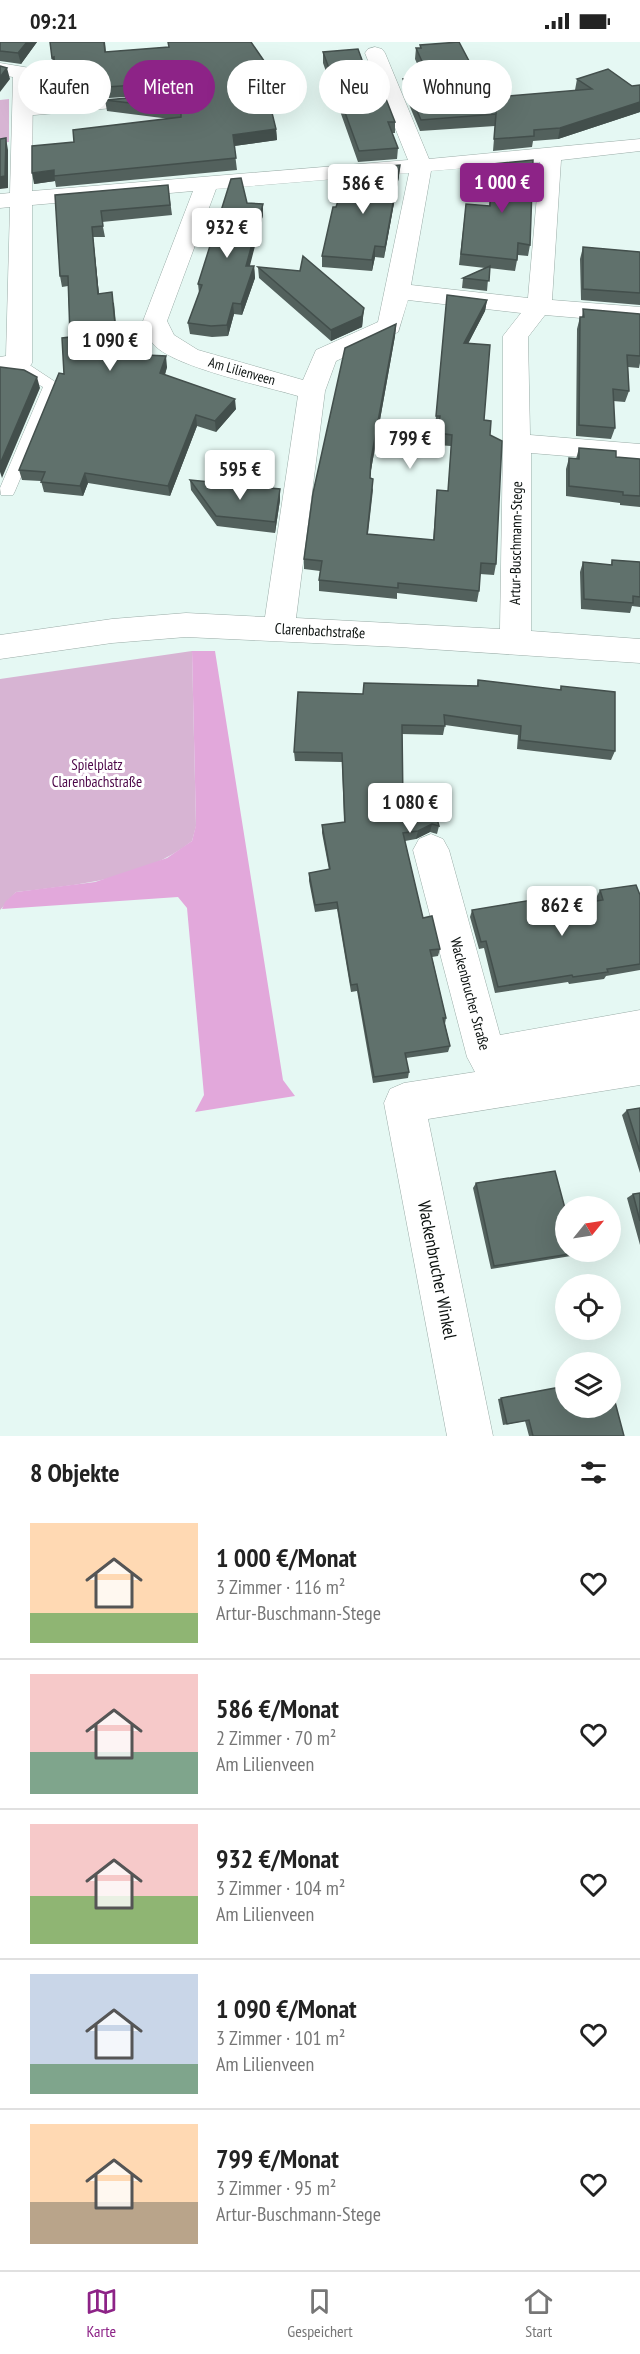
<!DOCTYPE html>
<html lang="de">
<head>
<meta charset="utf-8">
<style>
	body { margin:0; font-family:"PT Sans Narrow",sans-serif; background:#f6f6f6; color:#222; height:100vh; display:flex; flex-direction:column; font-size:22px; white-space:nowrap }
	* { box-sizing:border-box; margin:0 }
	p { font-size:20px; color:#767676 }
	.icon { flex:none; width:33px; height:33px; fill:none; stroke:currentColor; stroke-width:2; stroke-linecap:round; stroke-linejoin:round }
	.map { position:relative; height:1394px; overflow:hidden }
	.side { display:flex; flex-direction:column; background:#fff; flex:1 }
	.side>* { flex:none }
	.guide { position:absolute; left:18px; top:18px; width:604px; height:54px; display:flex; gap:12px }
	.needle { width:39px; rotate:60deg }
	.fabs { position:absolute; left:555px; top:1154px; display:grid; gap:12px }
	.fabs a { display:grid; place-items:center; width:66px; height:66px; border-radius:50%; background:#fff; box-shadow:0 6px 24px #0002; font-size:30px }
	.price { position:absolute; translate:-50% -51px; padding:0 14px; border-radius:6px; background:#fff; color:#222; font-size:20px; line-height:39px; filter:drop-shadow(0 2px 3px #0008) }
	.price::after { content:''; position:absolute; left:50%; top:36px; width:18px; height:14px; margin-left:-9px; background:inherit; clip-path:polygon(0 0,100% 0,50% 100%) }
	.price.current { background:#8d2387; color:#fff }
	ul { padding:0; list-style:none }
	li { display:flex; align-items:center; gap:18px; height:150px; padding:0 30px }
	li+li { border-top:2px solid #e0e0e0 }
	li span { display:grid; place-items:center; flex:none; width:168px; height:120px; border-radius:0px; color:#555 }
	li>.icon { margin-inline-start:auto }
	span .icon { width:72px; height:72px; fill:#fffc; stroke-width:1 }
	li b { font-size:26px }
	h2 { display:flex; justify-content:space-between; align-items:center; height:72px; padding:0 30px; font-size:26px }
	.pill { padding:0 21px; border-radius:27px; background:#fff; box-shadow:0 6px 24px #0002; font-size:21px; line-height:54px }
	.pill.current { background:#8d2387; color:#fff }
	.status { display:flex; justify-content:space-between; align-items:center; height:42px; padding:0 30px; background:#fff; direction:ltr }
	.status svg { height:16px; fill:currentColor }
	.tab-bar { display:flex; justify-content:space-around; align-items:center; height:84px; border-top:2px solid #e0e0e0; background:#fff; font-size:16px; color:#767676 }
	.tab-bar a { display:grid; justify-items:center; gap:3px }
	.tab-bar .current { color:#8d2387 }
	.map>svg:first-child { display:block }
	.green { fill:#d7b4d3 }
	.forest { fill:#e2a8db }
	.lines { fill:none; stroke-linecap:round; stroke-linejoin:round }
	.lane-casing { stroke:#9aaca7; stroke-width:1 }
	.street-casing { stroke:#9aaca7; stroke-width:1 }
	.lane { fill:#fff; fill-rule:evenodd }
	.street { fill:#fff; fill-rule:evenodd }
	.wall { fill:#53615d }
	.shaded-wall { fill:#434f4c }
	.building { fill:#60716c; stroke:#434f4c; stroke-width:1.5 }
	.labels { text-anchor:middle; stroke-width:6; stroke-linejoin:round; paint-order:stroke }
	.far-street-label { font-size:14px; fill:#0a100e; stroke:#fff }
	.street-label { font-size:15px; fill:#0a100e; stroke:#fff }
	.park-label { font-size:15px; fill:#4d0849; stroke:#fff }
	.near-street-label { font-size:18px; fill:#0a100e; stroke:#fff }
</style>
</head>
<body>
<div class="status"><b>09:21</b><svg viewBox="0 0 49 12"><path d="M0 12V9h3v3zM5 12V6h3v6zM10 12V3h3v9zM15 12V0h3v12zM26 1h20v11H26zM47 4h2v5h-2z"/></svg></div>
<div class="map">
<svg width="640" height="1394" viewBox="0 0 640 1394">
	<rect width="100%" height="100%" fill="#e5f8f3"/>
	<path class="green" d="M9,57V100L0,101V58Z
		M192,609L196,784L192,799C143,838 76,843 16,850L0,868V637Z"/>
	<path class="forest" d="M192,609H215L283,1038L295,1054L195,1070L204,1053L187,866L178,855L2,867L5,860L16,850L95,840L167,816L192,799L196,783Z"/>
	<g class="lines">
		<defs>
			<path id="lane" d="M131,57L137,61L135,64L23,74L17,70L23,66Z
				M19,316L60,343L15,449L13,453H1L0,446L43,345C31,338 20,333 11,321L14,318Z"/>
			<path id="street" d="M375,5L382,7L385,11L429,117L640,97V109L561,118L552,258L640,265V281L545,273L528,295L530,393L640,402V420L531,411V589L640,597V621L399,605L186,595L112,601L0,617V593L112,577L186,571L265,575L298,354C264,344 178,326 155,304C149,298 146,287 143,279L193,149L32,163V321L28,327L0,331V315L6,314L10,165L0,166V152L10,151L13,35L0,33V21L30,26L33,30L32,149L408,118L365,11L368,7ZM540,120L528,256L411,243L431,129ZM409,131L378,280L316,308L303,338L198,308L174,293L167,279L216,147ZM408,258L521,271L503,294V401L500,587L296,576L325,349L336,319L398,290Z
				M431,792L443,797L449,808L500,993L640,968V1043L428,1077L493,1394H447L384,1061L390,1047L404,1041L475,1030L467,1015L413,808L419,797Z"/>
		</defs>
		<use href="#lane" class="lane-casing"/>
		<use href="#street" class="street-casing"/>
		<use href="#lane" class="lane"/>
		<use href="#street" class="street"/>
	</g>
	<path class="wall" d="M0,0H37L21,22L0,19Z
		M105,0L106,10L169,5L168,0L271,29L272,40L265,41L276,87L277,98L234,104L237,128L56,145L55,139L34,142L74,100L170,77L107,69L105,58L185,51L63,59L61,41L57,42L52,16Z
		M420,3L496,69L497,55L576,49L575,48L577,37L632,44L640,43V70L558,97L533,99L532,105L493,109L495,84L420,89L403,48V37L423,35L415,17L416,6H420Z
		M323,10L395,80V91H392L398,106L397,117L358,120L323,21Z
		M493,122L530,203L528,214L518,213L515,229L489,226L487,249L462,246L463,236L485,226L459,223L466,162L489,164Z
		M399,134L384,216L375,215L372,229L322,225V214L336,165L349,160Z
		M168,143L172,173L102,180L105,195H93L99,252L114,261L116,282L124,292L126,312L167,325L165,333L236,367L216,390L197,384L170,454L88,441L83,454L44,450L41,439L22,438L19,428L64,332L70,295L68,244L62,245L60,234L55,153Z
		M247,161L263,173L249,224H254L255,236L242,273L234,272L228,294L212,295L190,292L188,281L199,251L198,242Z
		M583,205L640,210V263L581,258L580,217Z
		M258,225L364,266L362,285L331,299L259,236Z
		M447,253L487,258L485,269L468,302L484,378L490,393L496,522L494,533L480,532L479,549L477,560L397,551V557L319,549V538L320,529L304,527V517L396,282L395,294L371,428L370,436L373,448L368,492L433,498L437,448L448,449L451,404L437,403L439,385H435Z
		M583,267L640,272V321L639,326L628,325L629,349L625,360L613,359L615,386L611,397L576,394L577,287L580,275H582Z
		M579,406L616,415L640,417V465L620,463V461L566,454V427L569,416L576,417Z
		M190,438L280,447V458L275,491L217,484L191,448Z
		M612,518L640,520V565L632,564L630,571L581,567L580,530L583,520L611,523Z
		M478,638L560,648L561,644L615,709L611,718L517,707L518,693L445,683L443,693L402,692L403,763L439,784L437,792L430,790L416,797L405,799L423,876L440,907L438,914L432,915L446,976L445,982L450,1004L448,1010L406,1016L409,1030L408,1036L373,1041L357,949L351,950L337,867L315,870L309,839V831L329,828L322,791V783L344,780L342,720L295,719L294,710L363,652L477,644Z
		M600,848L640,853V928L606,934L604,937L569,942L568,940L495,951L484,906L479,907L470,875L472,868L535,869L596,859V856Z
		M640,1066V1131L622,1073L627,1068Z
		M476,1141L576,1211L571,1214L491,1227L473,1146Z
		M640,1151V1203L627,1156L633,1152Z
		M566,1344L624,1394H529L525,1379L503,1383L498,1357Z"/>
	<path class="shaded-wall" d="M27,0H37L21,22L18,11Z
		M7,26L10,37L0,50V35Z
		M60,30L63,41L57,42L55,31Z
		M640,60V70L558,97L560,86Z
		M276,87L277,98L234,104L233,93Z
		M6,96L8,108V146L0,147V135Z
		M400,123L399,134L384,216L385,205Z
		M54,128L55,139L34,142L32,131Z
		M263,162V173L247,235L246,224Z
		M92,185L93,195L100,262L98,252Z
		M375,204V215L372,229V218Z
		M254,224L255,236L242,273L241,262Z
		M487,258L485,269L462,313L464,301Z
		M233,261L234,272L228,294L227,283Z
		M364,266L362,285L331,299V288Z
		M396,282L395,294L371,428V417Z
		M166,314L167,325L162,341L160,331Z
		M37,335L40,346L2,436L0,430V422Z
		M235,357L236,367L216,390L215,379Z
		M196,373L197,384L170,454L168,444Z
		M85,431L88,441L83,454L80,444Z
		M280,447V458L275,491V480Z
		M432,782L430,790L416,797L418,789Z"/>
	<path class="building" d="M0,0H27L18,11L0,9Z
		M50,0H104L105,10L169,5L168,0H251L271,29L262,30L276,87L233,93L236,116L54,134V128L32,131V104L74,100L73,88L181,75V67L105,58L186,51L188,42L182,40L61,48L60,30L55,31L54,15L52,16Z
		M459,0L496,70L497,55L592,47L577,37L608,27L632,44L640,43V60L560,86L534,88V94L494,97L496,72L421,78L403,37L429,35L416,6H421L420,3Z
		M358,7L370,40L379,39L395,80H388L398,106L359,109L323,10Z
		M0,24L7,26L0,35Z
		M6,96L5,134L0,135V97Z
		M533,118L530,203L518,201L517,218L461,212L466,162L490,164L493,122Z
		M400,123L385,205L375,204L372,218L322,214L333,165H336L338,159L349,160L356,127Z
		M241,136L247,161L263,162L246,224H254L241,262L233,261L227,283L211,284L188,281L202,243L198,242L231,137Z
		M168,143L170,163L101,169L103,184L92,185L98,252L112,250L115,282H122L126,312L166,314L160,331L235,357L215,379L196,373L168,444L85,431L80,444L41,440L45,430L19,428L59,331L64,332L62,296L70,295L68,234H60L55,153Z
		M583,205L640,210V251L583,247Z
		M303,214L364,266L362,274L331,288L258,225L300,229Z
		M490,224L489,239L463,236Z
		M447,253L487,258L464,301L490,303L484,378L491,379L490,393L502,399L496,522L481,521L479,549L398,541V546L319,538L322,519L304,517L313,451L345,306L396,282L371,417L370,436L373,437L367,492L434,498L437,448L448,449L452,393L438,391L440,374H436Z
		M583,267L640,272V314L627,313L629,349L613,347L615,386L579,383L580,275H584Z
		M0,325L24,328L37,335L0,422Z
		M579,406L616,409V415L640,417V454L623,453V450L569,444V416L579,417Z
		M190,438L280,447L275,480L216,474Z
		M612,518L640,520V555L633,554V561L584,557L583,520L612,523Z
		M478,638L561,648V644L615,650V709L520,698L521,684L444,673L445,684L402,683L403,763L432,758L439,784L432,782L418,789L403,791L423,876L432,874L440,907L430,908L446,976H443L450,1004L405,1011L409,1030L374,1035L357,942L351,943L337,860L315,863L309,831L330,827L322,783L345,780L342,711L294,710L298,650L363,652L364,641L478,644Z
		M636,843L640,853V922L607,927L608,930L573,935L572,933L498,945L486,899L481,900L472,868L532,858L535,869L603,858L600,848Z
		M640,1066V1110L627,1068Z
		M555,1129L566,1170V1209H575L576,1211L494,1224L476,1141Z
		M640,1151V1179L633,1152Z
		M610,1341L624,1394H533L529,1378L507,1382L501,1356L566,1344V1365H610Z"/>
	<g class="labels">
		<g class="far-street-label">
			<text transform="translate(242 329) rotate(16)" y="5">Am Lilienveen</text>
		</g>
		<g class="street-label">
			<text transform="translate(516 501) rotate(-89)" y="5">Artur-Buschmann-Stege</text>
			<text transform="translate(320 589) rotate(3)" y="5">Clarenbachstraße</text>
			<text transform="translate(470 952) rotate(75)" y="5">Wackenbrucher Straße</text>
		</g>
		<g class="park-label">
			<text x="97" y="728">Spielplatz<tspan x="97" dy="17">Clarenbachstraße</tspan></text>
		</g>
		<g class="near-street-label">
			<text transform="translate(437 1228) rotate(79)" y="6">Wackenbrucher Winkel</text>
		</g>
	</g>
</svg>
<div class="fabs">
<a><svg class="needle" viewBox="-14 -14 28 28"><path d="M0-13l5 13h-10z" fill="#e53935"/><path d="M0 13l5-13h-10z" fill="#767676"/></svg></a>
<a><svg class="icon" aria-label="locate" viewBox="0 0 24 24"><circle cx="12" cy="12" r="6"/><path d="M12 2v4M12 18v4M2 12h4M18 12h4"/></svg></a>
<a><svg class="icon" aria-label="layers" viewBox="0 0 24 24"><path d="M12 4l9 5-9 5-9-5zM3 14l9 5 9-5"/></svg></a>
</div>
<b class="price current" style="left:502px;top:172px">1 000 €</b>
<b class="price" style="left:363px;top:173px">586 €</b>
<b class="price" style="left:227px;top:217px">932 €</b>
<b class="price" style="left:110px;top:330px">1 090 €</b>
<b class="price" style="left:410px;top:428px">799 €</b>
<b class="price" style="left:240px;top:459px">595 €</b>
<b class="price" style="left:410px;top:792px">1 080 €</b>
<b class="price" style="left:562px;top:895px">862 €</b>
<div class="guide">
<a class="pill">Kaufen</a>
<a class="pill current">Mieten</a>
<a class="pill">Filter</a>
<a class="pill">Neu</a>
<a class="pill">Wohnung</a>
</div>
</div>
<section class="side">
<h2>8 Objekte<svg class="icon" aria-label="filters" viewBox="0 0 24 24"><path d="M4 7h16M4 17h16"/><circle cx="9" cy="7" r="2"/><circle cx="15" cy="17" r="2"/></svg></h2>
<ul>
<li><span style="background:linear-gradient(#ffd9b3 75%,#8fb573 0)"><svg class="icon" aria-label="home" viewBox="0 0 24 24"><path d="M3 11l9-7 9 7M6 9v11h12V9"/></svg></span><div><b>1 000 €/Monat</b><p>3 Zimmer · 116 m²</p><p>Artur-Buschmann-Stege</p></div><svg class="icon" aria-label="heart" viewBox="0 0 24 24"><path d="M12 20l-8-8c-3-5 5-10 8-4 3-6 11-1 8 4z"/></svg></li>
<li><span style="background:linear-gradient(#f6c9c9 65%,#7fa58c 0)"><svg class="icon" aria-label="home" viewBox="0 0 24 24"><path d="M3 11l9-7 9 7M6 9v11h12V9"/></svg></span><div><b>586 €/Monat</b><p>2 Zimmer · 70 m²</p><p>Am Lilienveen</p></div><svg class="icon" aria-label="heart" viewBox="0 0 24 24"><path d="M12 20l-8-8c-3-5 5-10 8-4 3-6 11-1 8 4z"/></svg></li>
<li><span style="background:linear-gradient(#f6c9c9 60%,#8fb573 0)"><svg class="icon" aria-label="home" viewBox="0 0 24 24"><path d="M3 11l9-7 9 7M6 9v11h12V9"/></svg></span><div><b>932 €/Monat</b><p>3 Zimmer · 104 m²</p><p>Am Lilienveen</p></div><svg class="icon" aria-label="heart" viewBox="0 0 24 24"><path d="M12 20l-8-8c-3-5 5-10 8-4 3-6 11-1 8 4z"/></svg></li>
<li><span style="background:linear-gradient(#c9d6e8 75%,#7fa58c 0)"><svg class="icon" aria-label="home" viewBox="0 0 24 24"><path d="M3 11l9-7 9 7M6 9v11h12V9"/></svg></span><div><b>1 090 €/Monat</b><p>3 Zimmer · 101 m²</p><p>Am Lilienveen</p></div><svg class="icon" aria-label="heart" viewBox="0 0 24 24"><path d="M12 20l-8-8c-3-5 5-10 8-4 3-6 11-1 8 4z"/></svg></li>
<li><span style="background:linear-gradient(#ffd9b3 65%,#b9a48a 0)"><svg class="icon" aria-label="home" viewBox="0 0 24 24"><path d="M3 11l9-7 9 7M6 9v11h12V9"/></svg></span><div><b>799 €/Monat</b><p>3 Zimmer · 95 m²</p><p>Artur-Buschmann-Stege</p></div><svg class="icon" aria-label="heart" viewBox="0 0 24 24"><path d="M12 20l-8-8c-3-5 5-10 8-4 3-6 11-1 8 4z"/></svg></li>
</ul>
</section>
<nav class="tab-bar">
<a class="current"><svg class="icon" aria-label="map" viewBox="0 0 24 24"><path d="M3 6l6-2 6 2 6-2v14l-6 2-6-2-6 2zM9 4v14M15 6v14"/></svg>Karte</a>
<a><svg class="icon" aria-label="saved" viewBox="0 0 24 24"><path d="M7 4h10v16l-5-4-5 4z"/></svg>Gespeichert</a>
<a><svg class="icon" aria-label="home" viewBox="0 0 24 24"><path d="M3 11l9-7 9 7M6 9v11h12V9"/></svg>Start</a>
</nav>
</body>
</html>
